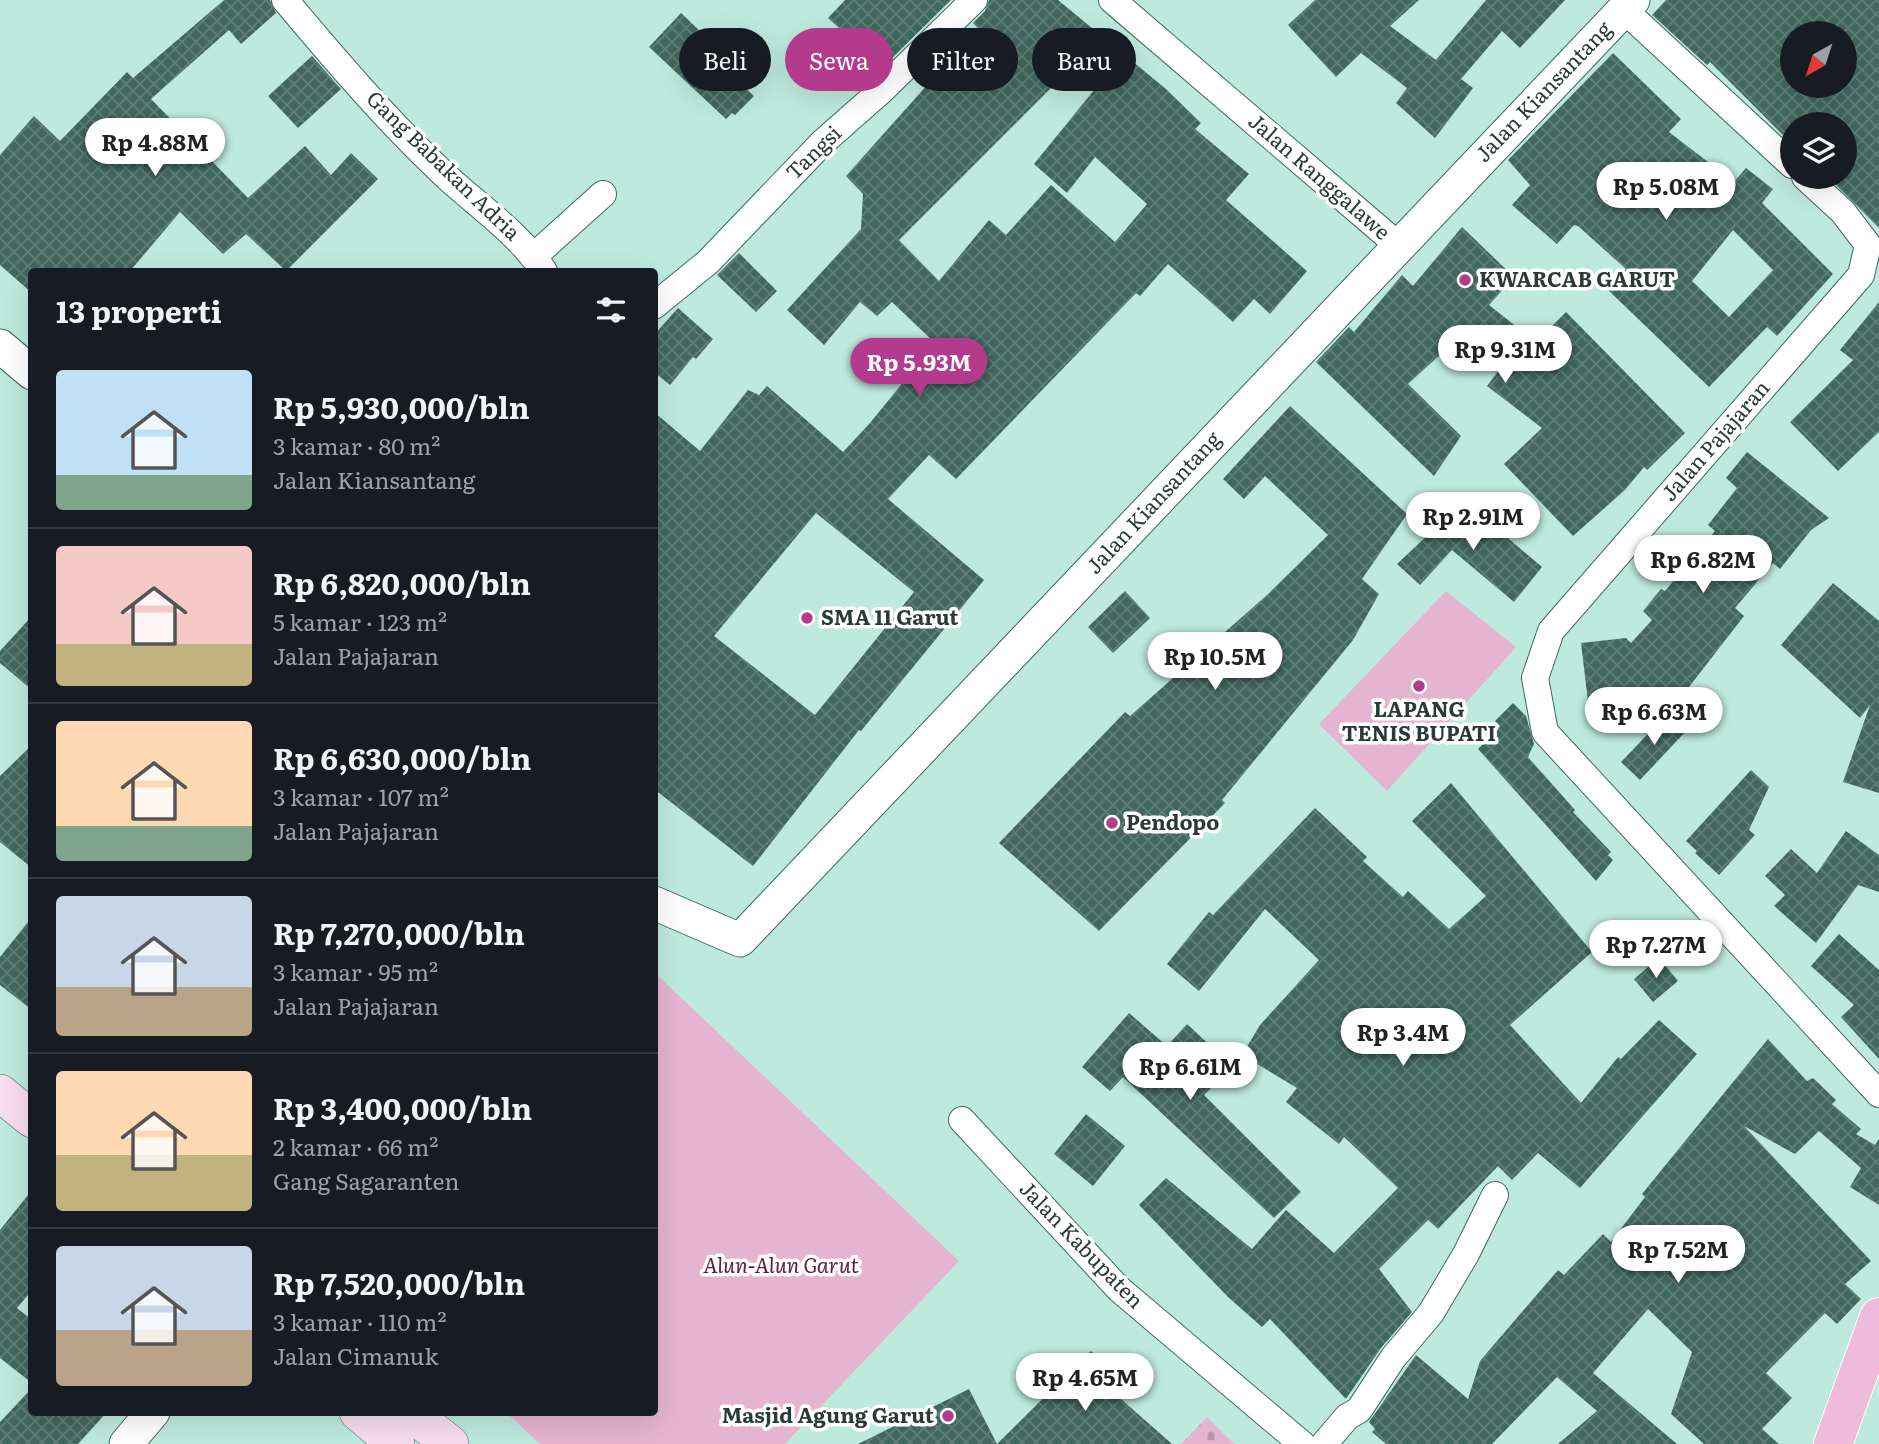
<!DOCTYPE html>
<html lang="id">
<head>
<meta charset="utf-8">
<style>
	body { margin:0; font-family:Literata,serif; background:#242831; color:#f1f3f6; height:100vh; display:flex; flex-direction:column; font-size:26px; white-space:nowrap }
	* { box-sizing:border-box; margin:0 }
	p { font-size:23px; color:#9ea1a6 }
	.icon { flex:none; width:38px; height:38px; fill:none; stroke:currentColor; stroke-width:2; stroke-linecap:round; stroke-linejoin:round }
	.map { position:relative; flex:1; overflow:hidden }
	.sheet { position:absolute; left:28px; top:268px; width:630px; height:1148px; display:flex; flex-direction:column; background:#171b24; border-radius:7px; box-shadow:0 7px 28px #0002 }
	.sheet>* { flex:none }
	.banner { position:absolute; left:679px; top:28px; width:665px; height:63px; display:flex; gap:14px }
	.needle { width:46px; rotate:219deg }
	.fabs { position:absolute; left:1780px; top:21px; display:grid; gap:14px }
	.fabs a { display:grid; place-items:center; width:77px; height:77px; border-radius:50%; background:#171b24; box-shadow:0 7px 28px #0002; font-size:35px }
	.price { position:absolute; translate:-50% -60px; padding:0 16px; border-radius:24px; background:#fff; color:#222; font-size:23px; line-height:46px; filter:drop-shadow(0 2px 4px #0008) }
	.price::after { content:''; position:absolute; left:50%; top:42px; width:21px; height:16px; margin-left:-10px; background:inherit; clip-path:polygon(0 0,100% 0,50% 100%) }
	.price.current { background:#b43a8d; color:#fff }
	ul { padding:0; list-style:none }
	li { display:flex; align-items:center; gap:21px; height:175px; padding:0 28px }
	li+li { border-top:2px solid #363941 }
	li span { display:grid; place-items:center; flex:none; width:196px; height:140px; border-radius:7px; color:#555 }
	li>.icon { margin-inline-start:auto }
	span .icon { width:84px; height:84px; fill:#fffc; stroke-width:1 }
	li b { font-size:30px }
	h2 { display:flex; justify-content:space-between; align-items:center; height:84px; padding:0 28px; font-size:30px }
	.chip { padding:0 24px; border-radius:32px; background:#171b24; box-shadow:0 7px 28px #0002; font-size:24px; line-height:63px }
	.chip.current { background:#b43a8d; color:#fff }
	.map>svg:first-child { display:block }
	.green { fill:#e5b4d1 }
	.cemetery { fill:url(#cemetery-stones) }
	.building { fill:url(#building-cross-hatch); fill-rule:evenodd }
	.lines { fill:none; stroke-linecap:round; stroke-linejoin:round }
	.minor-casing { stroke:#40685f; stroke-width:28 }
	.tertiary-casing { stroke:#40685f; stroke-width:35 }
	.secondary-casing { stroke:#40685f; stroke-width:38 }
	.primary-casing { stroke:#fff; stroke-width:40 }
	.minor { stroke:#fff; stroke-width:26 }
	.tertiary { stroke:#fff; stroke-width:33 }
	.secondary { stroke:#f7dded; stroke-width:37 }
	.primary { stroke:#efbbdb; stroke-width:38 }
	.poi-dot { fill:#b43a8d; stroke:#fff; stroke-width:2.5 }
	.labels { text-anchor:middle; stroke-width:7; stroke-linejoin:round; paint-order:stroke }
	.street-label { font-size:21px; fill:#2a3b37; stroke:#fff }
	.poi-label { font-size:21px; font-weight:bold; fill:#2a3b37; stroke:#fff; text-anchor:start }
	.park-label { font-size:21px; font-style:italic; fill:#5d2049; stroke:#fff }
</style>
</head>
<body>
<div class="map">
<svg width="1879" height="1444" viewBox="0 0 1879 1444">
	<defs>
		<pattern id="cemetery-stones" width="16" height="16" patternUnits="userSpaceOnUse" patternTransform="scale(1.75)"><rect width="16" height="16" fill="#e5b4d1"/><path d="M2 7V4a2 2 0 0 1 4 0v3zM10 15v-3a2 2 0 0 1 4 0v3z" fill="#ba94aa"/></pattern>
		<pattern id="building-cross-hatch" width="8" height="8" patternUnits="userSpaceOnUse" patternTransform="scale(1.75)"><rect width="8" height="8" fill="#41685f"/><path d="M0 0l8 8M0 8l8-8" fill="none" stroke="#607f78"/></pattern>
	</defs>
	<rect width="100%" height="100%" fill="#beeade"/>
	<path class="green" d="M1446,591L1516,647L1387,791L1319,724Z
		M655,973L959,1261L785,1444H540L506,1412H654Z"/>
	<path class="cemetery" d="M1207,1417L1234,1444H1181Z"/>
	<path class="building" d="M224,0H270L276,13L241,44L229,30L151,99L248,198L305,146L331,175L351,153L378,179L286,271L246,234L223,254L180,212L130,271H32V293L0,265V155L34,116L60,141L127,72L133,78Z
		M845,0H951L889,61L883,56L857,81L832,55L850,38L828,18Z
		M989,0H1058L1166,89L1201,123L1195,129L1249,174L1226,200L1307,271L1270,314L1254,299L1233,322L1168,264L1140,296L1136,293L956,479L929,455L888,499L984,580L861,731L859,730L753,866L654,789V412L700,451L748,390L759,395L767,386L843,452L870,423L935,343L892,302L877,316L860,302L824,345L787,310L861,229L863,194L846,176L978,28L973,23L985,11ZM1076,63L1099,84L1034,164L1067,193L1095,157L1147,204L1115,242L1051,185L1006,235L989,220L939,281L899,240ZM816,513L914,592L815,715L714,636Z
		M1315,0H1419L1390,26L1436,60L1486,0H1565L1520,48L1502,31L1461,79L1473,88L1435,138L1396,103L1407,88L1361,53L1336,77L1288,25Z
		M1666,0H1879V228L1828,177H1844V124H1792V144L1710,62L1707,65L1652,15ZM1792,33H1844V86H1792Z
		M681,13L722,52L715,59L754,96L735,115L732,113L726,119L649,47Z
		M1613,53L1681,119L1669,132L1734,182L1746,168L1773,189L1762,203L1833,274L1777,336L1767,327L1709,387L1607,289L1626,269L1578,226L1574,225L1557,244L1512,205L1530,185L1508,160ZM1733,230L1773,270L1729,317L1692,281Z
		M312,56L341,89L298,128L268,96Z
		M1462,227L1514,277L1489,305L1536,342L1566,312L1685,433L1647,470L1644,467L1625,490L1573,536L1504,464L1542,428L1487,386L1503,365L1464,333L1408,384L1461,436L1434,476L1316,362L1349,327L1354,332L1402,275L1413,286Z
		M739,253L777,291L756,312L717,275Z
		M1879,302V432L1838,471L1790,422L1853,360L1840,350Z
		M678,308L713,339L696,359L693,357L670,385L654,372V335Z
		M1290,406L1407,514L1362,579L1379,594L1353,640L1222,800L1225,803L1099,931L999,843L1125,712L1130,716L1267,595L1328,535L1265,476L1244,499L1223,479Z
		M1747,452L1829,518L1811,530L1780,569L1773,563L1735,608L1744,616L1675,705L1589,710L1581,643L1626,638L1631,643L1652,620L1643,611L1661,589L1665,591L1715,531L1708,525L1737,488L1726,478Z
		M1464,501L1542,567L1514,602L1452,550L1420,585L1397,564Z
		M1833,583L1879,621V793L1843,782L1870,705L1860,718L1781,645Z
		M1125,591L1150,618L1113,653L1088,627Z
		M32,616V690L0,663V651Z
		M1513,703L1526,716L1534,744L1528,757L1575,810L1573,812L1611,852L1608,855L1613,860L1596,881L1478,749L1500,726L1495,721Z
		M1667,714L1687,730L1640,780L1621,762Z
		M32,745V868L0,842V776Z
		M1751,770L1769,787L1749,830L1755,835L1719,875L1695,853L1697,851L1686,841Z
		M1451,783L1592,952L1510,1025L1581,1103L1618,1057L1621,1059L1659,1020L1697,1054L1580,1188L1538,1153L1512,1180L1498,1166L1438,1229L1428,1220L1379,1269L1412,1312L1381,1348L1346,1399L1270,1319L1262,1327L1228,1297L1139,1205L1166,1178L1252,1249L1286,1210L1334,1253L1398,1188L1344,1137L1339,1144L1286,1102L1297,1088L1242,1055L1260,1025L1319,960L1265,909L1199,991L1167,964L1209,912L1213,915L1315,808L1367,857L1363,861L1403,897L1408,891L1449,929L1486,896L1412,821Z
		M1846,831L1879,855V892L1858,885L1816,943L1774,906L1785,895L1765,876L1791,849L1817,873Z
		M32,917V1010L0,985V957Z
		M1839,934L1879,970V1059L1841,1017L1854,1005L1811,966Z
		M1659,958L1678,981L1653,1002L1634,979Z
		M1129,1013L1167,1046L1187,1024L1232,1066L1204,1095L1301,1192L1274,1218L1123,1077L1110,1091L1082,1067Z
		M1768,1039L1807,1081L1813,1078L1836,1100L1832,1104L1861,1129L1856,1134L1875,1145L1879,1139V1205L1850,1187L1861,1168L1819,1131L1795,1154L1744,1126L1871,1261L1845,1284L1861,1299L1837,1324L1825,1313L1766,1373L1792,1398L1762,1429L1779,1444H1704L1671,1414L1692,1352L1648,1309L1593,1373L1677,1444H1558L1597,1411L1557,1377L1492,1444H1386L1372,1432L1375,1429L1369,1422L1416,1355L1468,1399L1480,1361L1558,1270L1564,1275L1603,1234L1611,1242L1645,1197L1642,1194Z
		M1086,1114L1125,1146L1093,1186L1054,1154Z
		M32,1190V1290L17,1308L32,1320V1383L0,1358V1230Z
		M1091,1351L1130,1390L1121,1399L1172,1444H997Z
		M32,1388V1412H107L78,1444H0V1422Z
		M969,1389L997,1444H858Z"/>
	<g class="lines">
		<defs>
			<path id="minor" d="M285,0C336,61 390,124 448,178C482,209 518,233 544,271
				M1112,0L1398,245
				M1623,9L1792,165
				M1805,177L1843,212L1868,245L1861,275L1551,631L1535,678L1545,732L1879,1094
				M533,257L603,194
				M654,306L708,262L823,142L881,91L974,0
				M962,1120L1119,1289L1302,1444
				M1324,1444L1347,1417L1359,1410L1393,1358L1431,1313L1466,1254L1495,1195"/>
			<path id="tertiary" d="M0,346L32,373
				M654,903L740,940L1633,0
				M126,1444L153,1412"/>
			<path id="secondary" d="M0,1093L32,1119
				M358,1412L396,1444
				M410,1412L450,1444"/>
			<path id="primary" d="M1833,1444L1879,1317"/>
		</defs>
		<use href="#minor" class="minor-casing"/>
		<use href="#tertiary" class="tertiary-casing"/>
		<use href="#secondary" class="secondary-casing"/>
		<use href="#primary" class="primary-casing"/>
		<use href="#minor" class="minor"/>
		<use href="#tertiary" class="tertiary"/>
		<use href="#secondary" class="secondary"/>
		<use href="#primary" class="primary"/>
	</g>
	<g class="poi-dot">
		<circle cx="1465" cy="280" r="7"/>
		<circle cx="807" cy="618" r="7"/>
		<circle cx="1419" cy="686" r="7"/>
		<circle cx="1112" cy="823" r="7"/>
		<circle cx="948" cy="1416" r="7"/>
	</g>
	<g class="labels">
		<g class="street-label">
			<text transform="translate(1544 92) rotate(-46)" y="7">Jalan Kiansantang</text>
			<text transform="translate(814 153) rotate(-44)" y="7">Tangsi</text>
			<text transform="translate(443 166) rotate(44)" y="7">Gang Babakan Adria</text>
			<text transform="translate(1319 177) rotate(41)" y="7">Jalan Ranggalawe</text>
			<text transform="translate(1716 441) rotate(-49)" y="7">Jalan Pajajaran</text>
			<text transform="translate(1154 503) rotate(-47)" y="7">Jalan Kiansantang</text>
			<text transform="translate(1081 1245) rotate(46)" y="7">Jalan Kabupaten</text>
		</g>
		<g class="poi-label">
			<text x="1479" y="287">KWARCAB GARUT</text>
			<text x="821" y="625">SMA 11 Garut</text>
			<text x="1419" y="717" text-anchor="middle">LAPANG<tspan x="1419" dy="24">TENIS BUPATI</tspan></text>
			<text x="1126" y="830">Pendopo</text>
			<text x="934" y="1423" text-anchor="end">Masjid Agung Garut</text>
		</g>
		<g class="park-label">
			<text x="781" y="1273">Alun-Alun Garut</text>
		</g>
	</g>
</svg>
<div class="fabs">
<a><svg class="needle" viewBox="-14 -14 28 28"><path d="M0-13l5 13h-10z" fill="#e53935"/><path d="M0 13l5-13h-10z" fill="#9ea1a6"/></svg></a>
<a><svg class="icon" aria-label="layers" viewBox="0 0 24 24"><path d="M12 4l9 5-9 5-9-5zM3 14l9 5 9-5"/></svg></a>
</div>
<b class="price" style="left:155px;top:178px">Rp 4.88M</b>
<b class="price" style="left:1666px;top:222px">Rp 5.08M</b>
<b class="price" style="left:1505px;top:385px">Rp 9.31M</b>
<b class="price current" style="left:919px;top:398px">Rp 5.93M</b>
<b class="price" style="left:1473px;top:552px">Rp 2.91M</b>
<b class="price" style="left:1703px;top:595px">Rp 6.82M</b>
<b class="price" style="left:1215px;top:692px">Rp 10.5M</b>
<b class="price" style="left:1654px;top:747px">Rp 6.63M</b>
<b class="price" style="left:1656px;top:980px">Rp 7.27M</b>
<b class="price" style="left:1403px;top:1068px">Rp 3.4M</b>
<b class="price" style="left:1190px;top:1102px">Rp 6.61M</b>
<b class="price" style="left:1678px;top:1285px">Rp 7.52M</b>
<b class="price" style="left:1085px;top:1413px">Rp 4.65M</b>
<div class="banner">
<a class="chip">Beli</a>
<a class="chip current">Sewa</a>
<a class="chip">Filter</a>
<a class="chip">Baru</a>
</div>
<section class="sheet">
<h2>13 properti<svg class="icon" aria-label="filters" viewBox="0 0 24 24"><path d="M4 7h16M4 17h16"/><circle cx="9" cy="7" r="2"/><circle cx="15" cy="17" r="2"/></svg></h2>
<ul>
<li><span style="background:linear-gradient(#bfe0f5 75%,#7fa58c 0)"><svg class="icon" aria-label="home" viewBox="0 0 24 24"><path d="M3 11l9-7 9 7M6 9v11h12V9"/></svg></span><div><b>Rp 5,930,000/bln</b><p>3 kamar · 80 m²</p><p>Jalan Kiansantang</p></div></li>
<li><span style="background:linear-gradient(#f6c9c9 70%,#c2b280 0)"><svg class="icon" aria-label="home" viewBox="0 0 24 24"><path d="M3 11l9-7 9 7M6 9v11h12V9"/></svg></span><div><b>Rp 6,820,000/bln</b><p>5 kamar · 123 m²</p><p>Jalan Pajajaran</p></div></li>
<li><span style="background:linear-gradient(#ffd9b3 75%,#7fa58c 0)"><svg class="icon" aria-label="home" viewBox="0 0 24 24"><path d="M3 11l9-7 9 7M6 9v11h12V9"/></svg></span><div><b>Rp 6,630,000/bln</b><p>3 kamar · 107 m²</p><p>Jalan Pajajaran</p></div></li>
<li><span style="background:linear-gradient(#c9d6e8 65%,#b9a48a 0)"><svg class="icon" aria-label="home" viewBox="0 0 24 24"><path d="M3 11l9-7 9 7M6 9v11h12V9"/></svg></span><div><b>Rp 7,270,000/bln</b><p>3 kamar · 95 m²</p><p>Jalan Pajajaran</p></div></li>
<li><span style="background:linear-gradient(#ffd9b3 60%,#c2b280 0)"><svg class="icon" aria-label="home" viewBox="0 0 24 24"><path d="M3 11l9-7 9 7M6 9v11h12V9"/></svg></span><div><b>Rp 3,400,000/bln</b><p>2 kamar · 66 m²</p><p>Gang Sagaranten</p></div></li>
<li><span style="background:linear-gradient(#c9d6e8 60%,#b9a48a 0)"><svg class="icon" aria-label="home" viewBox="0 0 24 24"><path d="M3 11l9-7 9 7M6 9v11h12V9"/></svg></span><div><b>Rp 7,520,000/bln</b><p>3 kamar · 110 m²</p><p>Jalan Cimanuk</p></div></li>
</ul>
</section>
</div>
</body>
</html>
